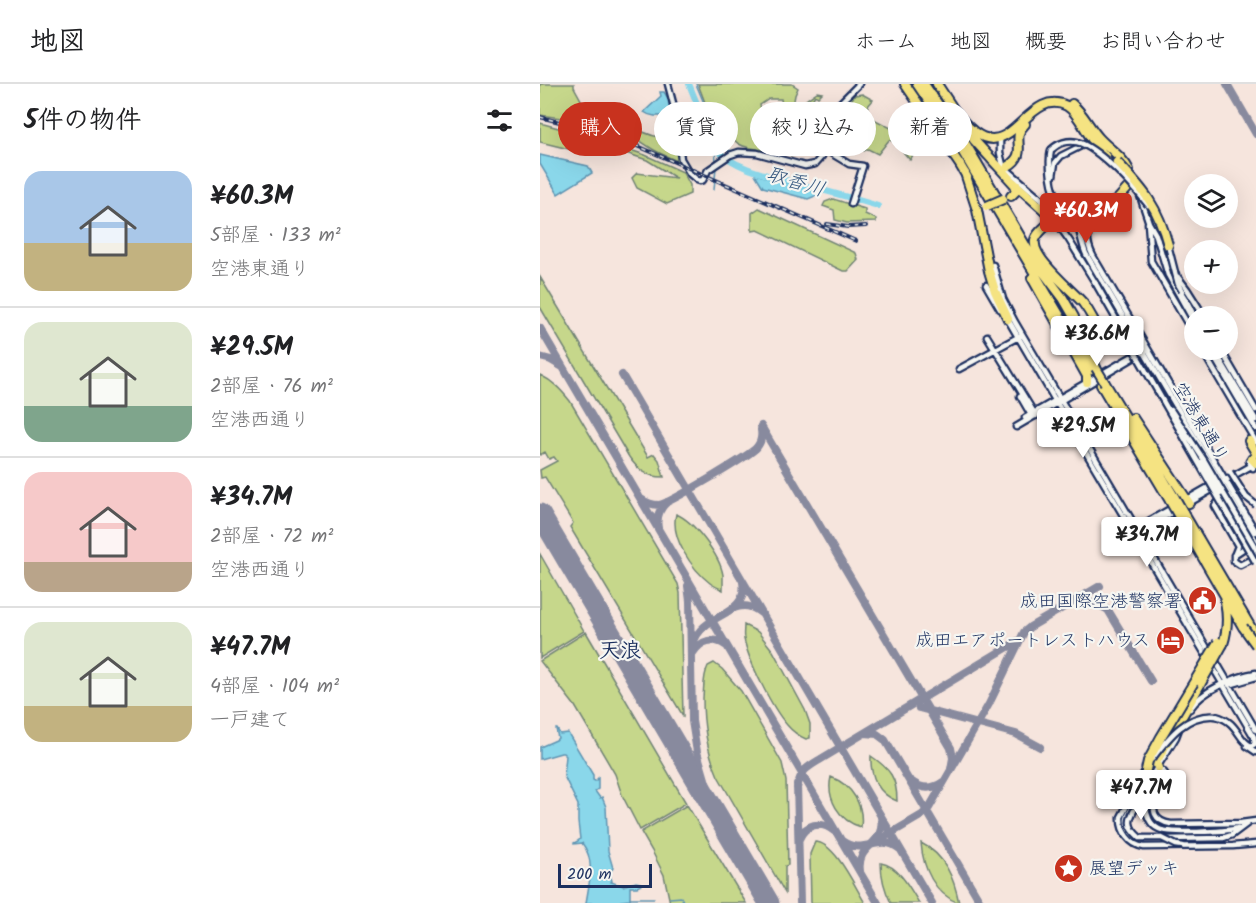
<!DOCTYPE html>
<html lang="ja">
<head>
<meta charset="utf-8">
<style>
	body { margin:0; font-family:Kalam,"Klee One",sans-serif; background:#f2f2f2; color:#202124; height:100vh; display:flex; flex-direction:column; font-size:22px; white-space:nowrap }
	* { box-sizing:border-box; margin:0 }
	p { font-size:20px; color:#757577 }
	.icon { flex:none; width:33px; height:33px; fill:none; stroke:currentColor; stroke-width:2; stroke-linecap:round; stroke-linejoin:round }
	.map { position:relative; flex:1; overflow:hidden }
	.panel { display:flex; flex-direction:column; background:#fff; width:540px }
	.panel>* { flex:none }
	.hud { position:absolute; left:18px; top:18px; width:570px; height:54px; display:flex; gap:12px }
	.controls { position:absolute; left:644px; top:90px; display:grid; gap:12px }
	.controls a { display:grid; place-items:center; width:54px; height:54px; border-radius:50%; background:#fff; box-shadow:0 6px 24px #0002; font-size:30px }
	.scale { position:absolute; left:18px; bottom:15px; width:94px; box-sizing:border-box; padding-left:6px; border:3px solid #1b2f5e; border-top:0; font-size:16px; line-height:21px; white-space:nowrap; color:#1b2f5e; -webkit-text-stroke:4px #f6f6f2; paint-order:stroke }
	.price { position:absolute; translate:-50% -51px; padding:0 14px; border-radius:6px; background:#fff; color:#222; font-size:20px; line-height:39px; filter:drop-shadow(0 2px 3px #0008) }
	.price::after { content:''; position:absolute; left:50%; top:36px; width:18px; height:14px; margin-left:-9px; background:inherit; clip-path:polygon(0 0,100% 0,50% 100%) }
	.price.active { background:#c8321e; color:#fff }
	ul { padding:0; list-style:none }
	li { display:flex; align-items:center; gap:18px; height:150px; padding:0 24px }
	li+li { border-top:2px solid #e0e0e0 }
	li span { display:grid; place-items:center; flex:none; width:168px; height:120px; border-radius:18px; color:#555 }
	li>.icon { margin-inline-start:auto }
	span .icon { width:72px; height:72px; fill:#fffc; stroke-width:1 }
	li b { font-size:26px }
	h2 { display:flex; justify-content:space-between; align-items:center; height:72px; padding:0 24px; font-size:26px }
	.chip { padding:0 21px; border-radius:27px; background:#fff; box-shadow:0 6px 24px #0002; font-size:21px; line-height:54px }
	.chip.active { background:#c8321e; color:#fff }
	header { display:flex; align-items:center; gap:36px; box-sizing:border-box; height:84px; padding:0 30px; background:#fff; border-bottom:2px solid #e0e0e0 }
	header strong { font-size:28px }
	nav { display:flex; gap:33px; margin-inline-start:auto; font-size:21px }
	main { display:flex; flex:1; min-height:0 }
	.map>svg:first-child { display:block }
	.green { fill:#c6d78b; stroke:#708374; stroke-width:1.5 }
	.water { fill:#8ad7ea; stroke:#5e94b2; stroke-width:1.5 }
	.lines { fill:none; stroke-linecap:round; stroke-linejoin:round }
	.stream { stroke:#5e94b2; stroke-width:1.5 }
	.river { stroke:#8ad7ea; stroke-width:6 }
	.taxiway { stroke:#888a9e; stroke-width:8 }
	.runway { stroke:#888a9e; stroke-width:21 }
	.highway-tunnel { stroke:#cac1c4; stroke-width:8; stroke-dasharray:8 4; stroke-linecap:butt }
	.minor-casing { stroke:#1b2f5e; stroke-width:9 }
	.highway-casing { stroke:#1b2f5e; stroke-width:12 }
	.minor { stroke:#f6f6f2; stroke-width:4.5 }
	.highway { stroke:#f5e382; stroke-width:8 }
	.rail-casing { stroke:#1b2f5e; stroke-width:4 }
	.rail { stroke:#f6f6f2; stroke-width:1.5; stroke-dasharray:4.5; stroke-linecap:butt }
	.minor-bridge-casing { stroke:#1b2f5e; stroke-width:9; stroke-linecap:butt }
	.highway-bridge-casing { stroke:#1b2f5e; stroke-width:12; stroke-linecap:butt }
	.minor-bridge { stroke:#f6f6f2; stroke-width:4.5 }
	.highway-bridge { stroke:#f5e382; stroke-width:8 }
	.labels { text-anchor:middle; stroke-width:4.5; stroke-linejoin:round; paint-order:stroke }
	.street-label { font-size:18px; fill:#1b2f5e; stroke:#f6f6f2 }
	.poi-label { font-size:18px; fill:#1b2f5e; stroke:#f6f6f2; text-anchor:end }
	.water-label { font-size:20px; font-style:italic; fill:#375981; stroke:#f6f6f2 }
	.quarter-label { font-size:21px; font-weight:bold; fill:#1b2f5e; stroke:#f6f6f2 }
</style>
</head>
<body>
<header>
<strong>地図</strong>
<nav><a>ホーム</a><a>地図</a><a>概要</a><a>お問い合わせ</a></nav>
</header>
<main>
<section class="panel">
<h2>5件の物件<svg class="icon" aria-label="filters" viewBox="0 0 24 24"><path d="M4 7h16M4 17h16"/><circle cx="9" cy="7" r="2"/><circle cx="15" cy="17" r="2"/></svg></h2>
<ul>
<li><span style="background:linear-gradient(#a9c7e8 60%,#c2b280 0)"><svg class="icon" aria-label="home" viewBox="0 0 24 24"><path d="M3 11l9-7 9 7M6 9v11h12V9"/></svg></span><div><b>¥60.3M</b><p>5部屋 · 133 m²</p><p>空港東通り</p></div></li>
<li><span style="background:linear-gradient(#dfe7d0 70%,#7fa58c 0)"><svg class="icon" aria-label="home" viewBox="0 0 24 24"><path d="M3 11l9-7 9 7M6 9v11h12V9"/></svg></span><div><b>¥29.5M</b><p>2部屋 · 76 m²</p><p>空港西通り</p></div></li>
<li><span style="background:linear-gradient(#f6c9c9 75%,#b9a48a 0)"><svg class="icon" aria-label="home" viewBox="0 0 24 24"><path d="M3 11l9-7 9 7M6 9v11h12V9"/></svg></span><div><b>¥34.7M</b><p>2部屋 · 72 m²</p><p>空港西通り</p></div></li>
<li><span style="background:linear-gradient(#dfe7d0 70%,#c2b280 0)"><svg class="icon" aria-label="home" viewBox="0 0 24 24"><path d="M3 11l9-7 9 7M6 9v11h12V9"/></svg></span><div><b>¥47.7M</b><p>4部屋 · 104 m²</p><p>一戸建て</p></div></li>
</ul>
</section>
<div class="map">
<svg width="716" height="819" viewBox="0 0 716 819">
	<rect width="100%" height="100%" fill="#f6e5dd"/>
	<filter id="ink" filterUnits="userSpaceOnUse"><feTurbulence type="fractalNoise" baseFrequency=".0167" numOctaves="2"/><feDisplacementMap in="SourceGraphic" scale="12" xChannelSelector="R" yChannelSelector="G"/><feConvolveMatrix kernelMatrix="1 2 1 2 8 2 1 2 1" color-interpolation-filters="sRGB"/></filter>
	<g filter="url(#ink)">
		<path class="green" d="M0,0H34V3L46,25L60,30L70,40L83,44L89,41C104,50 119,55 136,55L140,78C131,74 122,71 114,66C100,57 86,47 69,42C46,35 23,35 0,31Z
			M158,0H252L258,4L255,11L250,37L244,38L241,15H229L220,21L226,44L251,42C254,37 254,31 257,26C261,18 270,13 277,8L282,9L278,13L275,11L272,16L277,27V35L283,40L282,51L267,50V55L262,56L263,68L251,72L246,54L231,58L233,67C190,62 195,62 178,23L167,24Z
			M322,10L333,16L328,22V32L368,53L373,61V71L370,76L364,69L359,59L349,56L338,70L328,65L324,67L316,62L320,56L318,50H314L305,53L303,47L296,42L289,43L290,39L302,20H308L315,11Z
			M0,39L55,54L105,71L143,88L150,101V110L127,120L97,104L92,94L97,89L136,94L107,76L34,52L29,65L0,58Z
			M293,115C304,118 314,122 325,125V130L336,135V138L307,139L295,136L294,126L283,122L285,118Z
			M219,124L316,169L318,176L308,187H303L218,146L212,147V129Z
			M0,193L108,373L114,370L119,376L124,393C107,393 98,386 89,373L0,223Z
			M0,291C13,297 21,306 30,317L138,500L140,509L143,632L30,443L33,439L5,393L1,394L0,386L17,377L14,373L9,375L5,368L0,371Z
			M136,430C154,437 180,472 183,491C183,496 183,501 183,506C179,504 174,502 170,499C152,485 130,454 136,430Z
			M0,470L44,547L0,574Z
			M204,541L218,548L233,567L265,626L270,640V654L266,655C259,652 252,647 247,641C232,624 209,578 204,555C203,551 204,546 204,541Z
			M46,548L146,719L100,746L82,711L75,690L35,622L0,577Z
			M174,579L182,585L201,607L242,679L246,697L248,781L245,782V809L178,692C167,667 163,642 163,614C164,603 163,592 168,582Z
			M331,672C350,685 357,694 357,717C338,710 330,692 331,672Z
			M291,693C312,701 324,721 321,743C299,737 286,714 291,693Z
			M147,721L206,819H130L124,791L112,767L101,748Z
			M275,758C295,758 315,803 325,819H271L270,770Z
			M381,759C405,771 414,794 419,819C394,810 383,784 381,759Z
			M341,779C359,782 370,804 379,819H351C344,805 341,794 341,779Z"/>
		<path class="water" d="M120,8H124L128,14L130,31C120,32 112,34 104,28L121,12Z
			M0,71L48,82L52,89L18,110L0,80Z
			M215,90L283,109L268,115L223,103Z
			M16,645H17L20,650L28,649L53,691V696L55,697L58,694V705L55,707L60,714L62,713L66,723L68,767L73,784C68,791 70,789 72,797L71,798L83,802L96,798L101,799V801L97,803H90V816L81,817L78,819H46C49,799 56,777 42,759L34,760V759L38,757L40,755L38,738V721L24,692L26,672L23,669H21L0,675V663L16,656L18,654Z"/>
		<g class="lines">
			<path class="stream" d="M156,0L182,62C188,68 193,67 201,65
				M175,64L176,79
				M174,106L176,83
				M90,814H114
				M130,814L141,813L144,819"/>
			<path class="river" d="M149,0L175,64C196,86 232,92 260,100C286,107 312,114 338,122"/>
			<path class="taxiway" d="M687,0L716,50
				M0,244L338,819
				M0,273L11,276L21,282
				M82,291L392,819
				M221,342L411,664L413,674L411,685
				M101,415C107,419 112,421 119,421C128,420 211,371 217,363C221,358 222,352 221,346
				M118,444C116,433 119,425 127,418
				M148,502L150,517L152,637L157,668L174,726
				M535,517C546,517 559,520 568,526L611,597
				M194,524C204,520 212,522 221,529
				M153,560C162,527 209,534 203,498
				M153,569C161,556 173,553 185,561
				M379,624L476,650L500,663
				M325,649L337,650L345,656L441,819
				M371,697C381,705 392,706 403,698
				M257,700L260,819
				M257,704C261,686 266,684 281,675L478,557
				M259,755C265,740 281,736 294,747
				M302,757C325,773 338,748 360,765
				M331,761L382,731L389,724L449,620L484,548L490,543L560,502
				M320,787C316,759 346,763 341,733"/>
			<path class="runway" d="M0,430L229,819"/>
			<path class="highway-tunnel" d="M439,69L450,80L459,83"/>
			<defs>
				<path id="minor" d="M128,0L134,23L141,75L150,90L157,96L160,97L163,96L168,86L190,71L199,68L217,69L265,82L275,80L282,72L284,65L286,42L300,19L319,0
					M463,52L460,56V69L463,81L470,88L512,124L514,135L529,156L556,200
					M284,65L309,80L323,82L311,120
					M511,66C508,79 511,106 519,116C525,122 532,126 535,134C540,145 541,158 546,170L716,457
					M564,72L578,84
					M513,92L515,79L521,72L543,61L550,62L558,66
					M600,112L609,139L616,151L628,191L654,238
					M559,129C545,141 545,156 553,172L716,448
					M514,135L525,129C541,133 532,143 554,131
					M608,139L611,177L654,251
					M624,175L636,190
					M453,181L463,215L475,238L670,569
					M446,201L460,225
					M642,207L654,232
					M467,234L515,316L714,653L715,660L711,662C697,656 699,638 676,632
					M447,252L496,332
					M662,266L716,358
					M670,266L716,345
					M674,266L716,336
					M681,266L716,326
					M419,285L480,252
					M480,312L491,331
					M485,334L605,265
					M476,343L605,267
					M651,360L661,378
					M709,377L711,382L713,384
					M684,397L711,382
					M683,420L678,418L675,422L698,462L694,472V477L700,481L716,473
					M701,446L716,472
					M579,454L674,400
					M581,458L675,404
					M694,471L703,465L706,460L705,458
					M675,576L716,646
					M689,601L716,593
					M650,625C661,607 696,592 716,589
					M707,662L716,668
					M618,684C642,696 608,713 615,730C618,737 624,739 631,740L701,739L716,737
					M618,684C618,687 620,690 620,693C620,702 607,710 606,722C606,731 610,741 619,745C630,750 685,748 698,744
					M601,695L581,733C580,747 590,761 604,763L693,762L716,760
					M626,755L683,754L692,751L708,739
					M602,756C594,754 586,744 587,735C588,729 593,723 596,718C608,696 623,675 636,653L639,645"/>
				<path id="highway" d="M365,0L420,81L427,93
					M377,0L421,65L552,286
					M384,0L427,62L494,176L523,214L534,233
					M397,0L418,32
					M532,20C543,29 549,43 559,54C569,65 583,73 589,86
					M416,28C469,101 483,0 527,22C536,27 543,42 549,51C554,59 560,66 566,73
					M428,47L434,56L476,102L475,108L471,112
					M468,82C490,69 469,55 485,40
					M425,89L437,126L449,187L455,207L468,235
					M474,99L514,135
					M559,129L578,115L587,105
					M514,135C508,141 497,148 495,156C491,174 532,206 543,219C549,227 558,242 559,252L556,256C548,257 545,250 541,244
					M492,194L547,292V298
					M543,250L556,284
					M565,299L635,414
					M561,301L630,417
					M593,334L649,419
					M709,357L716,369
					M712,375L716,379
					M643,428L716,552
					M638,431L703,543
					M683,560C688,545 688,532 685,517
					M618,684L616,678L618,675L661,599"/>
			</defs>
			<use href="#minor" class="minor-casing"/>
			<use href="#highway" class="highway-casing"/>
			<use href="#minor" class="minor"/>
			<use href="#highway" class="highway"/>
			<defs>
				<path id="rail" d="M0,33L43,44L100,63L316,157
					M287,140L308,143L326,142"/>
			</defs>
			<use href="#rail" class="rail-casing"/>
			<use href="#rail" class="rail"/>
			<defs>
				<path id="minor-bridge" d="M511,66C518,59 528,56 537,58C558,63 595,104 608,121
					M628,161L638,200L642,207
					M638,193L647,205L664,232
					M556,200L716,479
					M631,326L664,376L716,465
					M661,378L680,410
					M690,388L706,413L716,421
					M612,675C628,654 646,629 676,632
					M606,685C605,688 602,690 602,694C600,699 603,706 601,712C595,730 580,737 600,754H622L636,761L643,762"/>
				<path id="highway-bridge" d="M577,78C604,106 618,123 628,161
					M447,122L463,115
					M556,284L565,299
					M635,414L643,428
					M630,417L638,431
					M703,543L716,561
					M661,599L683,560
					M606,686L608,677L621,653L678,558"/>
			</defs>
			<use href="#minor-bridge" class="minor-bridge-casing"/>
			<use href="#highway-bridge" class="highway-bridge-casing"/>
			<use href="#minor-bridge" class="minor-bridge"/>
			<use href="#highway-bridge" class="highway-bridge"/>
		</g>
	</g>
	<defs>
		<symbol id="civic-disc" viewBox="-11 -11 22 22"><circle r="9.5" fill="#c8321e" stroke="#f6f6f2"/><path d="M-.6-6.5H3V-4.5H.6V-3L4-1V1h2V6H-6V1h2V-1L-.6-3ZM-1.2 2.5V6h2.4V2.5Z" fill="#fff"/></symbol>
		<symbol id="hotel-disc" viewBox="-11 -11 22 22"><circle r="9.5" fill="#c8321e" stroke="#f6f6f2"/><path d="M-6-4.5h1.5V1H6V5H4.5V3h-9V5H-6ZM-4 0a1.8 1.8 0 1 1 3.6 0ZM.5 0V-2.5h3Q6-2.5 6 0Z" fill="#fff"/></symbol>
		<symbol id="sight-disc" viewBox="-11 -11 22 22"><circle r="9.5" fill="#c8321e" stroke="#f6f6f2"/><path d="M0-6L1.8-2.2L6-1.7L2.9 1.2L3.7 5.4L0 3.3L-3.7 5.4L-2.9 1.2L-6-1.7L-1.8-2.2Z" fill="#fff"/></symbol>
	</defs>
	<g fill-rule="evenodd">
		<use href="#civic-disc" x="646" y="500" width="33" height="33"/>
		<use href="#hotel-disc" x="614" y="540" width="33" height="33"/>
		<use href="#sight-disc" x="512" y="768" width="33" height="33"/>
	</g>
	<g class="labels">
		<g class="street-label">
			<text transform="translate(661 338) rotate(59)" y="6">空港東通り</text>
		</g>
		<g class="poi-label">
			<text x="642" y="523">成田国際空港警察署</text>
			<text x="610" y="562">成田エアポートレストハウス</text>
			<text x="549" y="790" text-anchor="start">展望デッキ</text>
		</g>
		<g class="water-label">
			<text transform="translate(256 97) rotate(17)" y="7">取香川</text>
		</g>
		<g class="quarter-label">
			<text x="80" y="573">天浪</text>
		</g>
	</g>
</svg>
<div class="controls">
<a><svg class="icon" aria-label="layers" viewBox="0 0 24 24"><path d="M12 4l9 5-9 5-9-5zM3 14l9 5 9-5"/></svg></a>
<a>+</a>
<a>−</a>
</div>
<div class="scale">200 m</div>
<b class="price active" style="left:546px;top:160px">¥60.3M</b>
<b class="price" style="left:557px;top:283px">¥36.6M</b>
<b class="price" style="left:543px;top:375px">¥29.5M</b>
<b class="price" style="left:607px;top:484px">¥34.7M</b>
<b class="price" style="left:601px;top:737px">¥47.7M</b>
<div class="hud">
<a class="chip active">購入</a>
<a class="chip">賃貸</a>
<a class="chip">絞り込み</a>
<a class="chip">新着</a>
</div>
</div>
</main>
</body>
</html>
